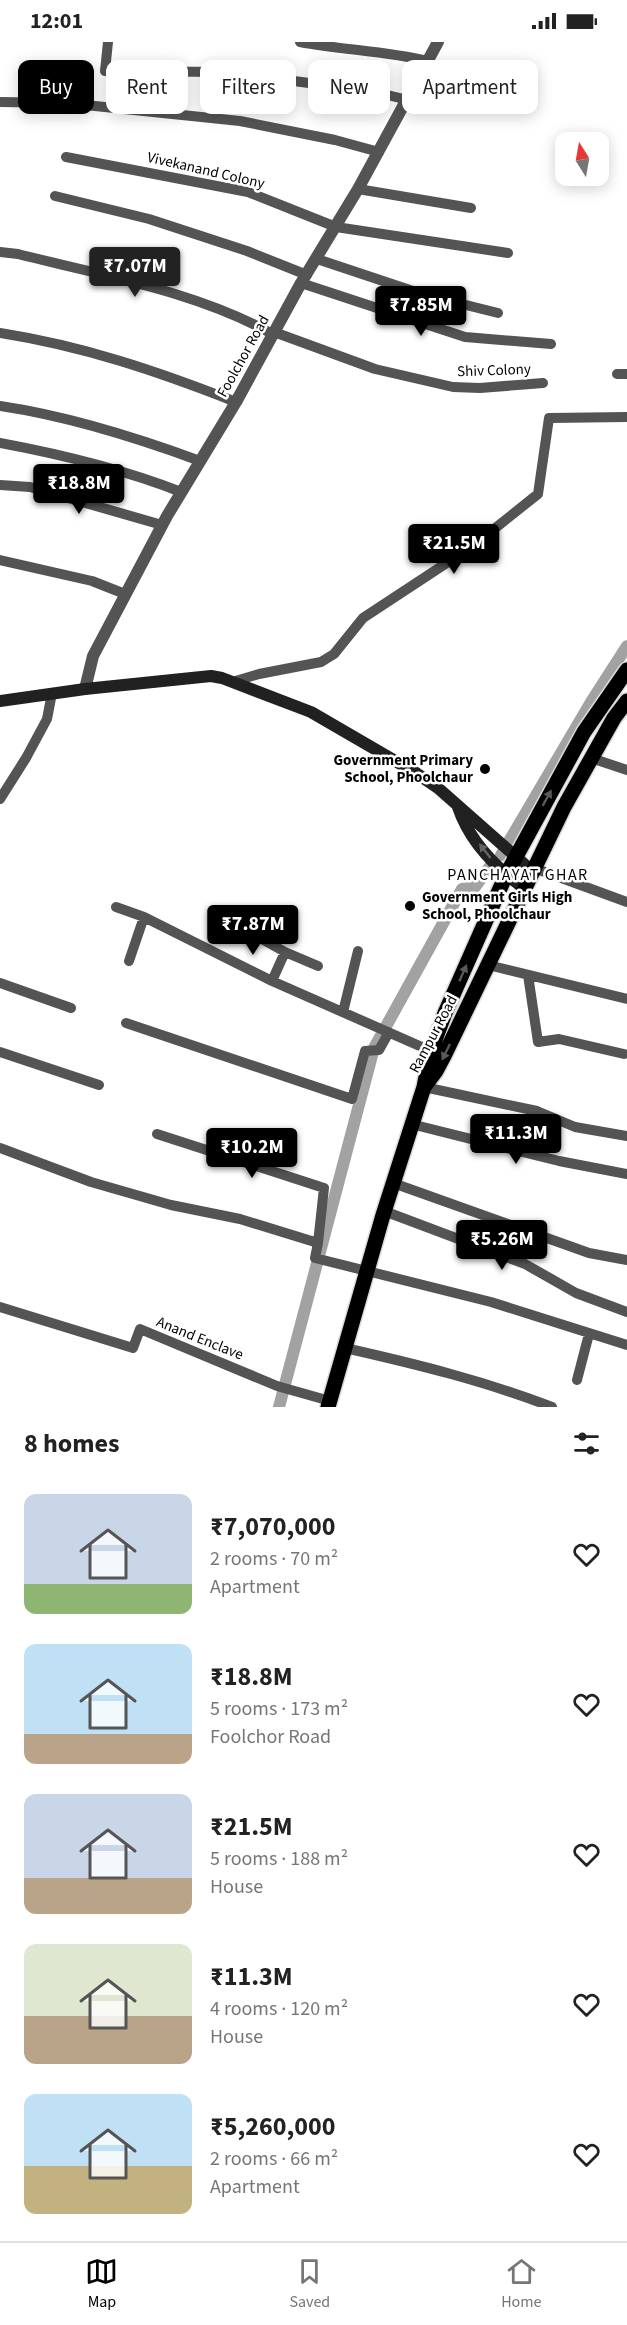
<!DOCTYPE html>
<html lang="en">
<head>
<meta charset="utf-8">
<style>
	body { margin:0; font-family:"Source Sans 3",sans-serif; background:#f6f6f6; color:#222; height:100vh; display:flex; flex-direction:column; font-size:22px; white-space:nowrap }
	* { box-sizing:border-box; margin:0 }
	p { font-size:20px; color:#767676 }
	.icon { flex:none; width:33px; height:33px; fill:none; stroke:currentColor; stroke-width:2; stroke-linecap:round; stroke-linejoin:round }
	.map { position:relative; height:1365px; overflow:hidden }
	.side { display:flex; flex-direction:column; background:#fff; flex:1 }
	.side>* { flex:none }
	.banner { position:absolute; left:18px; top:18px; width:591px; height:54px; display:flex; gap:12px }
	.needle { width:39px; rotate:349deg }
	.controls { position:absolute; left:555px; top:90px; display:grid; gap:12px }
	.controls a { display:grid; place-items:center; width:54px; height:54px; border-radius:12px; background:#fff; box-shadow:0 3px 15px #0003; font-size:30px }
	.price { position:absolute; translate:-50% -51px; padding:0 14px; border-radius:6px; background:#000; color:#fff; font-size:20px; line-height:39px; filter:drop-shadow(0 2px 3px #0008) }
	.price::after { content:''; position:absolute; left:50%; top:36px; width:18px; height:14px; margin-left:-9px; background:inherit; clip-path:polygon(0 0,100% 0,50% 100%) }
	.price.current { background:#222; color:#fff }
	ul { padding:0; list-style:none }
	li { display:flex; align-items:center; gap:18px; height:150px; padding:0 24px }
	li span { display:grid; place-items:center; flex:none; width:168px; height:120px; border-radius:12px; color:#555 }
	li>.icon { margin-inline-start:auto }
	span .icon { width:72px; height:72px; fill:#fffc; stroke-width:1 }
	li b { font-size:26px }
	h2 { display:flex; justify-content:space-between; align-items:center; height:72px; padding:0 24px; font-size:26px }
	.pill { padding:0 21px; border-radius:12px; background:#fff; box-shadow:0 3px 15px #0003; font-size:21px; line-height:54px }
	.pill.current { background:#000; color:#fff }
	.status { display:flex; justify-content:space-between; align-items:center; height:42px; padding:0 30px; background:#fff; direction:ltr }
	.status svg { height:16px; fill:currentColor }
	.tabs { display:flex; justify-content:space-around; align-items:center; height:84px; border-top:2px solid #e0e0e0; background:#fff; font-size:16px; color:#767676 }
	.tabs a { display:grid; justify-items:center; gap:3px }
	.tabs .current { color:#000 }
	.map>svg:first-child { display:block }
	.lines { fill:none; stroke-linecap:round; stroke-linejoin:round }
	.canal { stroke:#a2a2a2; stroke-width:12 }
	.primary-casing { stroke:#dbdbdb; stroke-width:18 }
	.minor { stroke:#545454; stroke-width:10 }
	.tertiary { stroke:#545454; stroke-width:12 }
	.secondary { stroke:#212121; stroke-width:12 }
	.primary { stroke:#000; stroke-width:15 }
	.oneway { fill:#595959 }
	.oneway2 { fill:#646464 }
	.poi-dot { fill:#000; stroke:#fff; stroke-width:2 }
	.labels { text-anchor:middle; stroke-width:5; stroke-linejoin:round; paint-order:stroke }
	.street-label { font-size:15px; fill:#000; stroke:#fff }
	.poi-label { font-size:15px; font-weight:bold; fill:#000; stroke:#fff; text-anchor:end }
	.neighbourhood-label { font-size:16px; letter-spacing:1.5px; fill:#000; stroke:#fff }
</style>
</head>
<body>
<div class="status"><b>12:01</b><svg viewBox="0 0 49 12"><path d="M0 12V9h3v3zM5 12V6h3v6zM10 12V3h3v9zM15 12V0h3v12zM26 1h20v11H26zM47 4h2v5h-2z"/></svg></div>
<div class="map">
<svg width="627" height="1365" viewBox="0 0 627 1365">
	<rect width="100%" height="100%" fill="#fff"/>
	<g class="lines">
		<path class="canal" d="M501,813L591,660L627,604
			M279,1365L374,1006L462,847L475,845L491,823"/>
		<defs>
			<path id="primary" d="M424,1045L431,1009L445,971L506,833L584,690L627,628
				M328,1365L383,1173L424,1045L436,1029L444,1014L564,765L614,676L627,659"/>
		</defs>
		<use href="#primary" class="primary-casing"/>
		<path class="minor" d="M108,0L105,29L224,30L371,49L408,58
			M300,0C343,8 386,9 428,19
			M0,60L66,61L240,79L335,98L379,110
			M66,115L248,150L336,185L508,211
			M358,147L471,166
			M55,154L149,177L247,209L307,233
			M0,210L18,212C100,233 199,250 272,292
			M317,217L422,252L498,271
			M301,241L465,295L551,302
			M274,290L375,327L453,345L480,346L543,341
			M0,291C83,304 157,329 236,360
			M617,332H627
			M0,364C68,374 135,395 200,419
			M0,401C59,412 125,428 181,450
			M0,443L30,445L162,483
			M0,518L92,539L125,552
			M232,640L259,632L321,620L334,612L363,576L474,503L538,452L549,376L627,375
			M591,716L627,728
			M0,757L26,716L47,677L52,651
			M534,826L627,860
			M116,865L144,875L272,939L431,1009
			M260,896L285,910L318,924
			M129,919L144,875
			M488,923L627,957
			M528,933L538,1000L559,997L624,1012
			M272,939L285,910
			M0,941L71,966
			M343,970L358,909
			M126,981L352,1057L365,1009L379,1008L388,992
			M0,1010L99,1043
			M424,1045L537,1069L575,1085L627,1094
			M411,1082L559,1119L627,1132
			M157,1092L324,1146L318,1201
			M0,1106L91,1140L171,1163L240,1177L318,1201L315,1216L491,1260L627,1303
			M393,1141L589,1211L627,1218
			M384,1169L525,1222L576,1251L627,1270
			M0,1265L133,1306L140,1287L277,1344L330,1359
			M345,1306C416,1322 485,1339 552,1365
			M577,1338L589,1292"/>
		<path class="tertiary" d="M85,647L93,614L167,474L236,360L301,241L358,147L438,0"/>
		<path class="secondary" d="M0,659L85,647L211,634L222,636L311,670L416,731L438,746L532,829
			M458,765C469,798 496,826 524,846"/>
		<use href="#primary" class="primary"/>
	</g>
	<defs><path id="oneway-solid" d="M-6-.8H1V-3.2L6.5 0L1 3.2V.8H-6Z" transform="scale(1.5)"/></defs>
	<g class="oneway">
		<use href="#oneway-solid" transform="translate(547 756) rotate(-61)"/>
		<use href="#oneway-solid" transform="translate(463 931) rotate(-66)"/>
		<use href="#oneway-solid" transform="translate(446 1010) rotate(116)"/>
	</g>
	<use class="oneway2" href="#oneway-solid" transform="translate(485 809) rotate(-128)"/>
	<g class="poi-dot">
		<circle cx="485" cy="727" r="6"/>
		<circle cx="410" cy="864" r="6"/>
	</g>
	<g class="labels">
		<g class="street-label">
			<text transform="translate(206 128) rotate(13)" y="5">Vivekanand Colony</text>
			<text transform="translate(243 314) rotate(-61)" y="5">Foolchor Road</text>
			<text transform="translate(494 328) rotate(-2)" y="5">Shiv Colony</text>
			<text transform="translate(433 992) rotate(-62)" y="5">Rampur Road</text>
			<text transform="translate(200 1296) rotate(22)" y="5">Anand Enclave</text>
		</g>
		<g class="poi-label">
			<text x="473" y="723">Government Primary<tspan x="473" dy="17">School, Phoolchaur</tspan></text>
			<text x="422" y="860" text-anchor="start">Government Girls High<tspan x="422" dy="17">School, Phoolchaur</tspan></text>
		</g>
		<g class="neighbourhood-label">
			<text x="518" y="838">PANCHAYAT GHAR</text>
		</g>
	</g>
</svg>
<div class="controls">
<a><svg class="needle" viewBox="-14 -14 28 28"><path d="M0-13l5 13h-10z" fill="#e53935"/><path d="M0 13l5-13h-10z" fill="#767676"/></svg></a>
</div>
<b class="price current" style="left:135px;top:256px">₹7.07M</b>
<b class="price" style="left:421px;top:295px">₹7.85M</b>
<b class="price" style="left:79px;top:473px">₹18.8M</b>
<b class="price" style="left:454px;top:533px">₹21.5M</b>
<b class="price" style="left:253px;top:914px">₹7.87M</b>
<b class="price" style="left:516px;top:1123px">₹11.3M</b>
<b class="price" style="left:252px;top:1137px">₹10.2M</b>
<b class="price" style="left:502px;top:1229px">₹5.26M</b>
<div class="banner">
<a class="pill current">Buy</a>
<a class="pill">Rent</a>
<a class="pill">Filters</a>
<a class="pill">New</a>
<a class="pill">Apartment</a>
</div>
</div>
<section class="side">
<h2>8 homes<svg class="icon" aria-label="filters" viewBox="0 0 24 24"><path d="M4 7h16M4 17h16"/><circle cx="9" cy="7" r="2"/><circle cx="15" cy="17" r="2"/></svg></h2>
<ul>
<li><span style="background:linear-gradient(#c9d6e8 75%,#8fb573 0)"><svg class="icon" aria-label="home" viewBox="0 0 24 24"><path d="M3 11l9-7 9 7M6 9v11h12V9"/></svg></span><div><b>₹7,070,000</b><p>2 rooms · 70 m²</p><p>Apartment</p></div><svg class="icon" aria-label="heart" viewBox="0 0 24 24"><path d="M12 20l-8-8c-3-5 5-10 8-4 3-6 11-1 8 4z"/></svg></li>
<li><span style="background:linear-gradient(#bfe0f5 75%,#b9a48a 0)"><svg class="icon" aria-label="home" viewBox="0 0 24 24"><path d="M3 11l9-7 9 7M6 9v11h12V9"/></svg></span><div><b>₹18.8M</b><p>5 rooms · 173 m²</p><p>Foolchor Road</p></div><svg class="icon" aria-label="heart" viewBox="0 0 24 24"><path d="M12 20l-8-8c-3-5 5-10 8-4 3-6 11-1 8 4z"/></svg></li>
<li><span style="background:linear-gradient(#c9d6e8 70%,#b9a48a 0)"><svg class="icon" aria-label="home" viewBox="0 0 24 24"><path d="M3 11l9-7 9 7M6 9v11h12V9"/></svg></span><div><b>₹21.5M</b><p>5 rooms · 188 m²</p><p>House</p></div><svg class="icon" aria-label="heart" viewBox="0 0 24 24"><path d="M12 20l-8-8c-3-5 5-10 8-4 3-6 11-1 8 4z"/></svg></li>
<li><span style="background:linear-gradient(#dfe7d0 60%,#b9a48a 0)"><svg class="icon" aria-label="home" viewBox="0 0 24 24"><path d="M3 11l9-7 9 7M6 9v11h12V9"/></svg></span><div><b>₹11.3M</b><p>4 rooms · 120 m²</p><p>House</p></div><svg class="icon" aria-label="heart" viewBox="0 0 24 24"><path d="M12 20l-8-8c-3-5 5-10 8-4 3-6 11-1 8 4z"/></svg></li>
<li><span style="background:linear-gradient(#bfe0f5 60%,#c2b280 0)"><svg class="icon" aria-label="home" viewBox="0 0 24 24"><path d="M3 11l9-7 9 7M6 9v11h12V9"/></svg></span><div><b>₹5,260,000</b><p>2 rooms · 66 m²</p><p>Apartment</p></div><svg class="icon" aria-label="heart" viewBox="0 0 24 24"><path d="M12 20l-8-8c-3-5 5-10 8-4 3-6 11-1 8 4z"/></svg></li>
</ul>
</section>
<nav class="tabs">
<a class="current"><svg class="icon" aria-label="map" viewBox="0 0 24 24"><path d="M3 6l6-2 6 2 6-2v14l-6 2-6-2-6 2zM9 4v14M15 6v14"/></svg>Map</a>
<a><svg class="icon" aria-label="saved" viewBox="0 0 24 24"><path d="M7 4h10v16l-5-4-5 4z"/></svg>Saved</a>
<a><svg class="icon" aria-label="home" viewBox="0 0 24 24"><path d="M3 11l9-7 9 7M6 9v11h12V9"/></svg>Home</a>
</nav>
</body>
</html>
